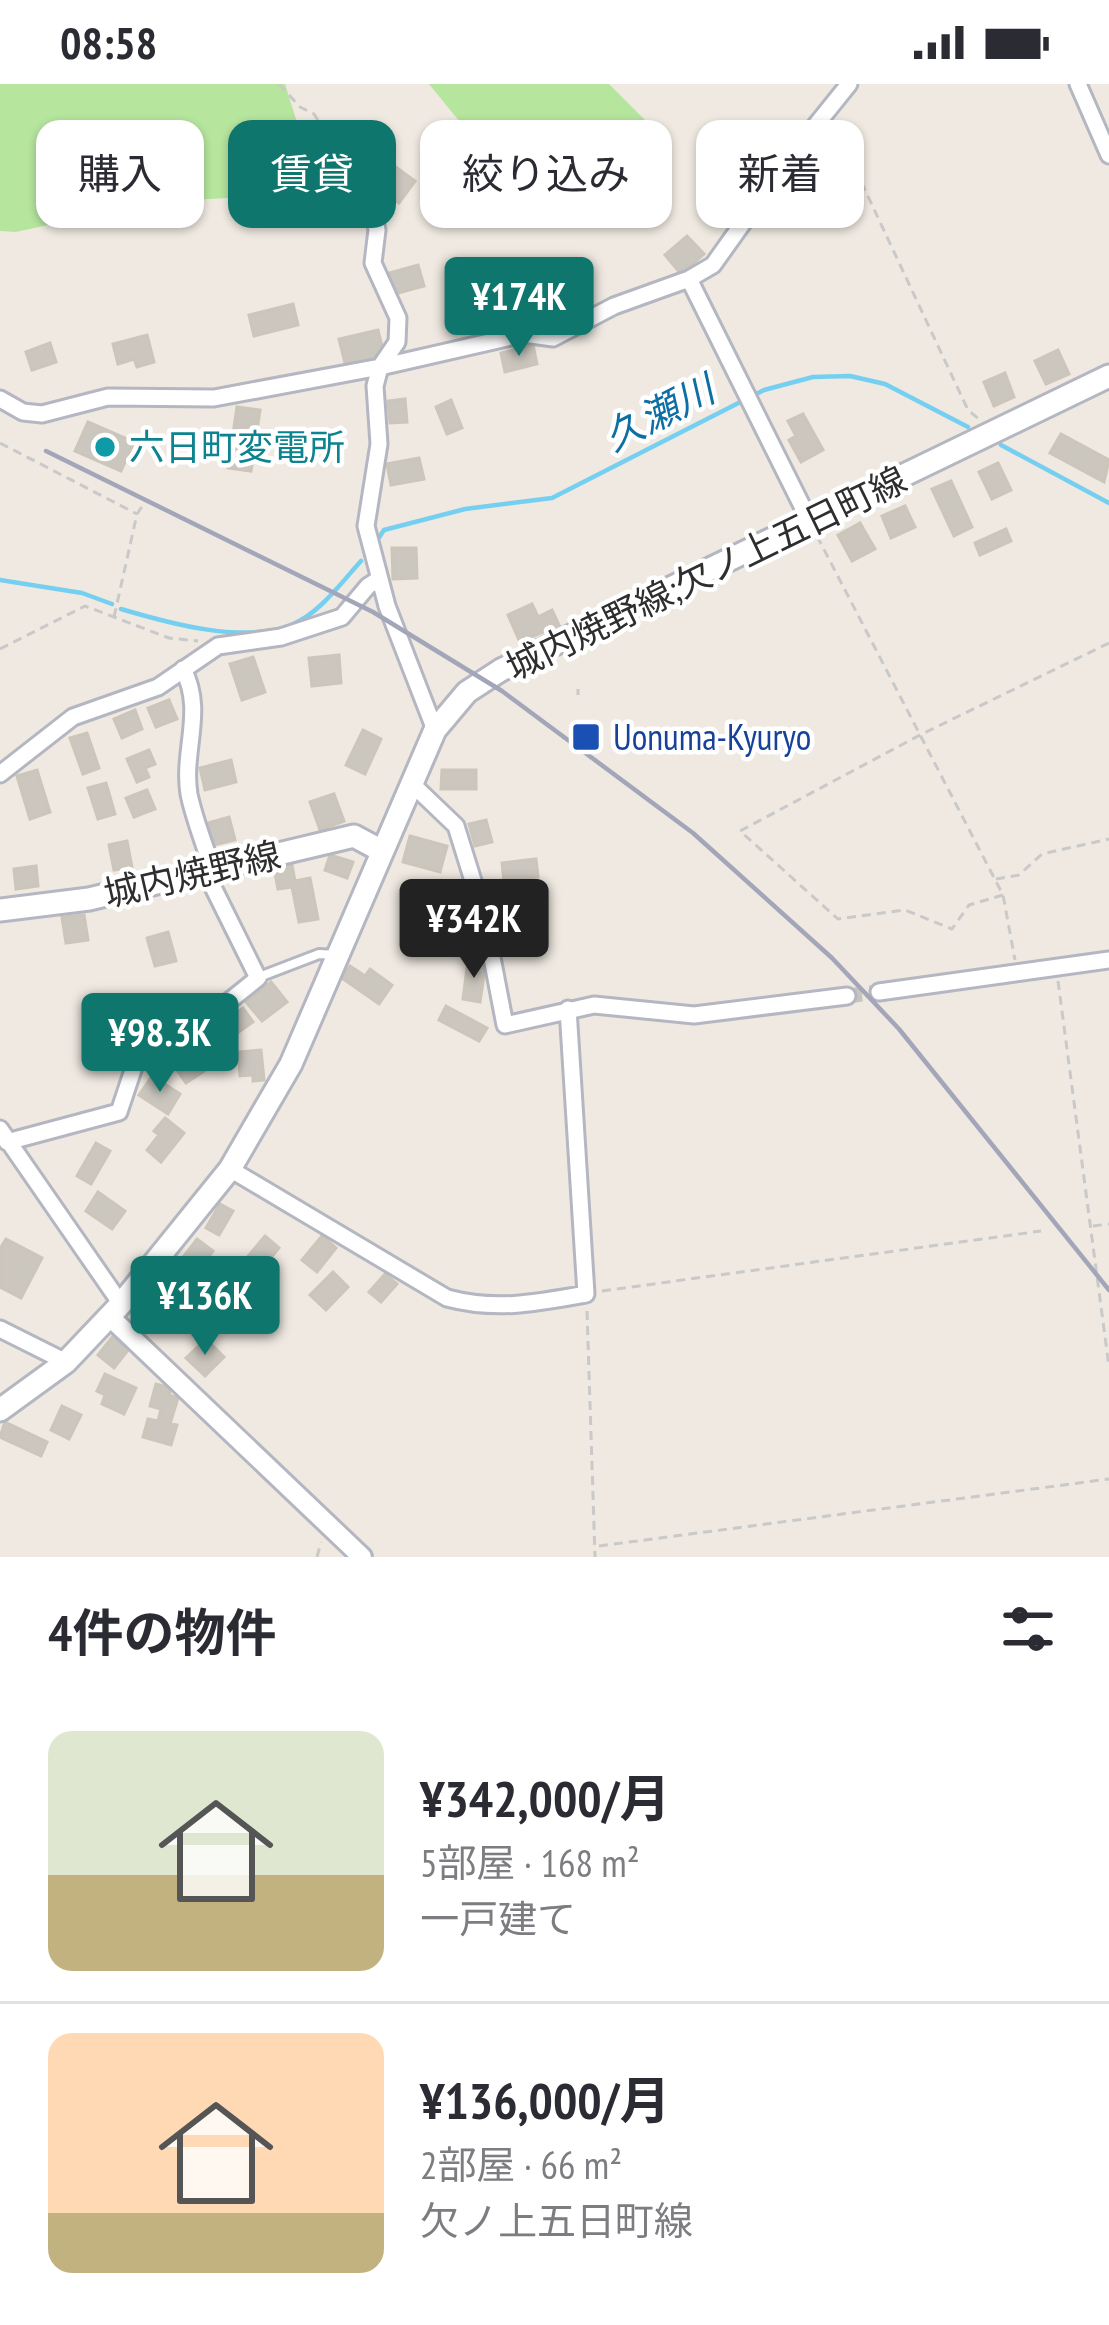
<!DOCTYPE html>
<html lang="ja">
<head>
<meta charset="utf-8">
<style>
	body { margin:0; font-family:"PT Sans Narrow","Noto Sans JP",sans-serif; background:#f7f7f7; color:#2b2b33; height:100vh; display:flex; flex-direction:column; font-size:45px; white-space:nowrap }
	* { box-sizing:border-box; margin:0 }
	p { font-size:39px; color:#7c7c81 }
	.icon { flex:none; width:66px; height:66px; fill:none; stroke:currentColor; stroke-width:2; stroke-linecap:round; stroke-linejoin:round }
	.map { position:relative; height:1473px; overflow:hidden }
	.panel { display:flex; flex-direction:column; background:#fff; flex:1 }
	.panel>* { flex:none }
	.banner { position:absolute; left:36px; top:36px; width:1038px; height:108px; display:flex; gap:24px }
	.price { position:absolute; translate:-50% -102px; padding:0 27px; border-radius:12px; background:#0f766e; color:#fff; font-size:39px; line-height:78px; filter:drop-shadow(0 3px 6px #0008) }
	.price::after { content:''; position:absolute; left:50%; top:72px; width:36px; height:27px; margin-left:-18px; background:inherit; clip-path:polygon(0 0,100% 0,50% 100%) }
	.price.current { background:#222; color:#fff }
	ul { padding:0; list-style:none }
	li { display:flex; align-items:center; gap:36px; height:300px; padding:0 48px }
	li+li { border-top:3px solid #e1e1e2 }
	li span { display:grid; place-items:center; flex:none; width:336px; height:240px; border-radius:24px; color:#555 }
	li>.icon { margin-inline-start:auto }
	span .icon { width:144px; height:144px; fill:#fffc; stroke-width:1 }
	li b { font-size:51px }
	h2 { display:flex; justify-content:space-between; align-items:center; height:144px; padding:0 48px; font-size:51px }
	.chip { padding:0 42px; border-radius:24px; background:#fff; box-shadow:0 3px 9px #0004; font-size:42px; line-height:108px }
	.chip.current { background:#0f766e; color:#fff }
	.status { display:flex; justify-content:space-between; align-items:center; height:84px; padding:0 60px; background:#fff; direction:ltr }
	.status svg { height:33px; fill:currentColor }
	.map>svg:first-child { display:block }
	.green { fill:#b6e59e }
	.lines { fill:none; stroke-linecap:round; stroke-linejoin:round }
	.stream { stroke:#75cff0; stroke-width:4.5 }
	.building { fill:#cbc7bf; stroke:#cbc5ba; stroke-width:3 }
	.minor-tunnel { stroke:#c8c4bd; stroke-width:15; stroke-dasharray:15 8; stroke-linecap:butt }
	.service-casing { stroke:#b4b7c1; stroke-width:14 }
	.minor-casing { stroke:#b4b7c1; stroke-width:21 }
	.tertiary-casing { stroke:#b4b7c1; stroke-width:24 }
	.secondary-casing { stroke:#b4b7c1; stroke-width:27 }
	.path { stroke:#c9c9c9; stroke-width:3; stroke-dasharray:9 6; stroke-linecap:butt }
	.service { stroke:#fff; stroke-width:8 }
	.minor { stroke:#fff; stroke-width:15 }
	.tertiary { stroke:#fff; stroke-width:18 }
	.secondary { stroke:#fff; stroke-width:21 }
	.rail { stroke:#a3a6b8; stroke-width:4.5 }
	.culture-dot { fill:#0f9aa8; stroke:#fff; stroke-width:4.5 }
	.transit-dot { fill:#1a4fb4; stroke:#fff; stroke-width:4.5 }
	.labels { text-anchor:middle; stroke-width:9; stroke-linejoin:round; paint-order:stroke }
	.culture-label { font-size:36px; fill:#0d838f; stroke:#fff; text-anchor:start }
	.street-label { font-size:36px; fill:#2e2e2e; stroke:#fff }
	.transit-label { font-size:36px; fill:#164399; stroke:#fff; text-anchor:start }
	.water-label { font-size:39px; font-style:italic; fill:#0d6fa3; stroke:#fff }
</style>
</head>
<body>
<div class="status"><b>08:58</b><svg viewBox="0 0 49 12"><path d="M0 12V9h3v3zM5 12V6h3v6zM10 12V3h3v9zM15 12V0h3v12zM26 1h20v11H26zM47 4h2v5h-2z"/></svg></div>
<div class="map">
<svg width="1109" height="1473" viewBox="0 0 1109 1473">
	<rect width="100%" height="100%" fill="#efe9e1"/>
	<path class="green" d="M0,0H285L319,109L153,118L16,148L0,147Z
		M429,0H609L650,41L630,99L561,133L511,123L491,76Z"/>
	<g class="lines">
		<path class="stream" d="M1001,361L1109,419
			M376,458L384,446L465,425L552,414L764,306L813,293L850,292L885,300L968,343
			M0,496L82,509L112,520
			M121,525C168,539 243,560 291,541C319,530 341,499 361,477"/>
	</g>
	<path class="building" d="M580,64L594,82L580,94L565,76Z
		M393,81L415,97L399,119L377,103Z
		M687,152L704,170L681,190L665,171Z
		M418,181L424,202L395,210L389,189Z
		M563,205L575,228L556,238L544,215Z
		M293,220L298,241L254,252L249,231Z
		M378,246L385,274L346,283L339,255Z
		M147,251L154,278L137,283L134,275L118,280L113,260Z
		M50,259L56,278L32,286L26,268Z
		M533,261L537,280L505,288L501,269Z
		M1058,266L1069,290L1046,300L1035,277Z
		M1005,289L1014,313L994,322L984,298Z
		M405,315L407,338L390,339L388,317Z
		M451,316L462,344L447,350L436,323Z
		M237,323L260,326L251,387L228,384Z
		M803,330L823,366L801,378L789,356L796,352L788,337Z
		M88,338L134,358L121,387L75,367Z
		M1061,350L1109,376L1104,398L1050,369Z
		M419,374L424,395L391,401L387,380Z
		M998,379L1011,406L992,415L979,388Z
		M951,397L972,443L954,452L932,405Z
		M905,422L915,443L891,454L882,432Z
		M860,439L875,465L852,477L838,451Z
		M1006,445L1011,457L980,471L975,459Z
		M392,464H416L417,494L393,495Z
		M532,520L538,533L552,526L559,541L520,558L508,531Z
		M339,571L341,599L312,602L309,574Z
		M253,573L265,608L242,616L230,580Z
		M169,616L177,635L156,643L148,624Z
		M135,626L142,645L122,654L114,635Z
		M363,646L381,655L365,690L346,681Z
		M87,649L99,684L83,690L70,654Z
		M149,666L155,680L145,684L149,693L137,698L127,675Z
		M231,676L236,698L205,706L200,684Z
		M37,686L50,728L30,735L17,692Z
		M442,686H476V705H441Z
		M106,699L115,730L98,735L88,704Z
		M147,706L155,725L134,733L126,714Z
		M334,710L344,737L320,746L310,718Z
		M229,733L235,756L214,761L208,739Z
		M486,736L492,758L475,762L469,740Z
		M410,752L447,762L440,788L403,778Z
		M127,757L132,783L114,786L109,761Z
		M330,771L353,778L347,794L325,786Z
		M536,775L538,793L526,794L528,813L506,815L502,779Z
		M292,781L295,797L310,794L318,835L299,838L292,803L278,805L274,784Z
		M36,782L38,802L16,805L14,785Z
		M84,831L88,856L66,859L62,833Z
		M427,837L473,848L468,867L422,856Z
		M168,848L176,877L155,882L147,854Z
		M468,876L486,878L480,918L463,915Z
		M350,882L365,892L370,885L392,901L379,920L342,894Z
		M271,898L287,918L262,937L246,918Z
		M446,922L487,944L479,957L439,936Z
		M243,924L253,938L233,952L223,938Z
		M195,955L213,981L186,999L168,973Z
		M261,966L264,996L253,997V991L240,992L238,968Z
		M152,992L180,1010L168,1030L139,1011Z
		M165,1034L184,1049L161,1078L147,1066L159,1051L154,1047Z
		M96,1059L110,1067L91,1100L77,1092Z
		M98,1108L125,1127L112,1145L86,1127Z
		M220,1120L233,1127L219,1151L206,1144Z
		M265,1152L279,1164L258,1189L244,1177Z
		M322,1152L336,1164L317,1188L302,1176Z
		M6,1155L42,1174L21,1214L0,1203V1165Z
		M197,1155L213,1167L190,1197L174,1185Z
		M333,1188L348,1203L326,1226L310,1211Z
		M385,1190L397,1200L381,1218L369,1208Z
		M182,1209L200,1223L181,1247L163,1233Z
		M113,1252L129,1265L114,1284L98,1271Z
		M206,1255L224,1273L205,1292L186,1274Z
		M105,1290L136,1304L124,1330L102,1320L105,1311L97,1307Z
		M156,1300L171,1304L169,1311L178,1314L170,1340L177,1341L171,1361L143,1353L148,1335L158,1337L161,1325L150,1322Z
		M62,1322L81,1331L69,1355L51,1346Z
		M5,1338L47,1358L41,1372L0,1353Z"/>
	<g class="lines">
		<path class="minor-tunnel" d="M847,912L879,908"/>
		<defs>
			<path id="service" d="M259,893L319,870L336,871"/>
			<path id="minor" d="M1078,0L1109,71
				M347,80L370,112L377,146L373,179L398,234L397,258L380,283L375,302L379,360L366,442L387,522L435,646
				M689,195L811,440
				M0,315L23,328L42,330L108,313L214,314L380,283L524,250L553,254L614,222L689,195L713,181L787,77L849,0
				M183,585C205,627 182,666 189,710C194,735 205,761 212,785
				M0,690L73,633L158,603L218,562L281,553L342,533L368,502L379,495
				M410,698L456,742L484,832L505,941L594,921L694,931L847,912
				M879,908L1109,876
				M0,1045L121,1220
				M7,1058L119,1028L136,977L207,935L258,894L205,787
				M230,1085L447,1214C496,1227 536,1219 586,1210L568,925
				M0,1245L66,1278"/>
			<path id="tertiary" d="M109,1232L362,1473"/>
			<path id="secondary" d="M0,826L89,815L354,752L380,766
				M0,1326L66,1278L121,1220L230,1085L291,980L435,646L467,608L501,586L1109,292"/>
		</defs>
		<use href="#service" class="service-casing"/>
		<use href="#minor" class="minor-casing"/>
		<use href="#tertiary" class="tertiary-casing"/>
		<use href="#secondary" class="secondary-casing"/>
		<path class="path" d="M279,0L300,23L314,30L339,69
			M836,44L968,326L980,336
			M0,359L137,430
			M817,452L1003,811L1015,876
			M114,533L137,430L143,421
			M0,565L85,522L169,554L198,557
			M578,605V611
			M996,795L1019,791L1042,770L1109,755
			M1003,811L969,821L952,845L905,826L838,835L740,747L920,651L1109,559
			M1058,897L1109,1283
			M1093,1142L1109,1140
			M602,1207L1041,1147
			M587,1227L595,1473
			M599,1462L1109,1395
			M317,1473L321,1458"/>
		<use href="#service" class="service"/>
		<use href="#minor" class="minor"/>
		<use href="#tertiary" class="tertiary"/>
		<use href="#secondary" class="secondary"/>
		<path class="rail" d="M46,367L373,528L502,607L693,749L832,874L899,945L1109,1206"/>
	</g>
	<circle class="culture-dot" cx="105" cy="363" r="12"/>
	<rect class="transit-dot" x="571" y="638" width="30" height="30" rx="6"/>
	<g class="labels">
		<g class="culture-label">
			<text x="129" y="376">六日町変電所</text>
		</g>
		<g class="street-label">
			<text transform="translate(706 489) rotate(-26)" y="13">城内焼野線;欠ノ上五日町線</text>
			<text transform="translate(192 790) rotate(-13)" y="13">城内焼野線</text>
		</g>
		<g class="transit-label">
			<text x="613" y="666">Uonuma-Kyuryo</text>
		</g>
		<g class="water-label">
			<text transform="translate(659 329) rotate(-27)" y="14">久瀬川</text>
		</g>
	</g>
</svg>
<b class="price" style="left:519px;top:275px">¥174K</b>
<b class="price current" style="left:474px;top:897px">¥342K</b>
<b class="price" style="left:160px;top:1011px">¥98.3K</b>
<b class="price" style="left:205px;top:1274px">¥136K</b>
<div class="banner">
<a class="chip">購入</a>
<a class="chip current">賃貸</a>
<a class="chip">絞り込み</a>
<a class="chip">新着</a>
</div>
</div>
<section class="panel">
<h2>4件の物件<svg class="icon" aria-label="filters" viewBox="0 0 24 24"><path d="M4 7h16M4 17h16"/><circle cx="9" cy="7" r="2"/><circle cx="15" cy="17" r="2"/></svg></h2>
<ul>
<li><span style="background:linear-gradient(#dfe7d0 60%,#c2b280 0)"><svg class="icon" aria-label="home" viewBox="0 0 24 24"><path d="M3 11l9-7 9 7M6 9v11h12V9"/></svg></span><div><b>¥342,000/月</b><p>5部屋 · 168 m²</p><p>一戸建て</p></div></li>
<li><span style="background:linear-gradient(#ffd9b3 75%,#c2b280 0)"><svg class="icon" aria-label="home" viewBox="0 0 24 24"><path d="M3 11l9-7 9 7M6 9v11h12V9"/></svg></span><div><b>¥136,000/月</b><p>2部屋 · 66 m²</p><p>欠ノ上五日町線</p></div></li>
</ul>
</section>
</body>
</html>
